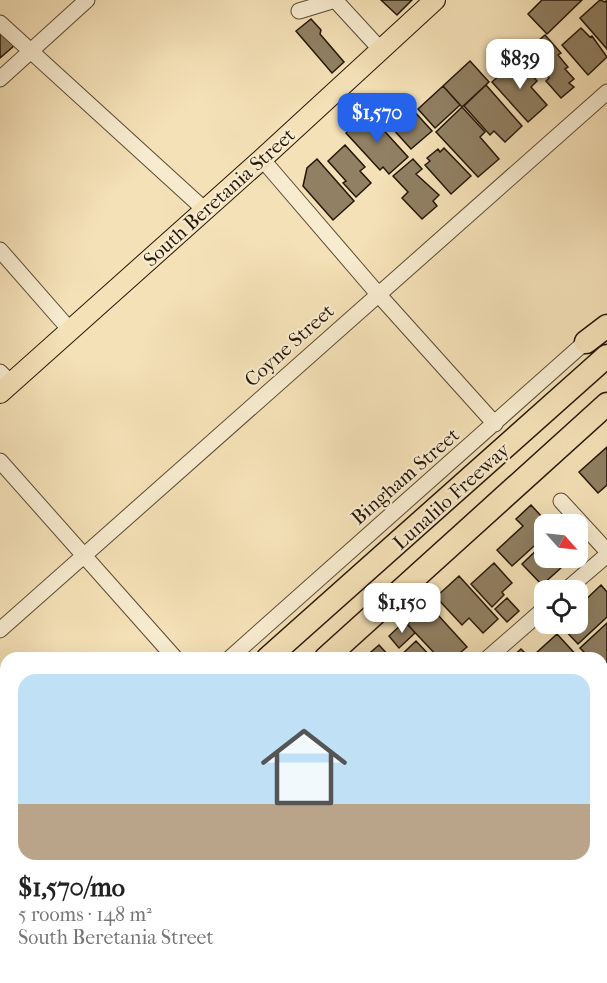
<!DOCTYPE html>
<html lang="en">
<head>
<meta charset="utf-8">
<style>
	body { margin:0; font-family:"IM FELL French Canon",serif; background:#f2f2f2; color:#222; height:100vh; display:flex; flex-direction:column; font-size:22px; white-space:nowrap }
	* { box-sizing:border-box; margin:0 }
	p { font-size:20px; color:#767676 }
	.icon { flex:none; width:33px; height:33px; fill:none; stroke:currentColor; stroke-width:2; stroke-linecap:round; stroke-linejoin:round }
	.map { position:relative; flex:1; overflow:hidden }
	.details { position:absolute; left:0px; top:652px; width:608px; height:332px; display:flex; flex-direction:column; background:#fff; border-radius:18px 18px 0 0; box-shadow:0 6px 24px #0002 }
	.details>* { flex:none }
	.needle { width:39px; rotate:117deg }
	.buttons { position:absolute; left:534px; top:514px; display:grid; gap:12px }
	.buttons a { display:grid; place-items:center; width:54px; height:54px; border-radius:12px; background:#fff; box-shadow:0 6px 24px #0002; font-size:30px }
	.price { position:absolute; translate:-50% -51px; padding:0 14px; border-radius:12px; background:#fff; color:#222; font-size:20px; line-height:39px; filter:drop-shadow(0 2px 3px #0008) }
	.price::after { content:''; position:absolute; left:50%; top:36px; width:18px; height:14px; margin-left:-9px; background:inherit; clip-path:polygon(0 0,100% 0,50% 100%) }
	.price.selected { background:#2563eb; color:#fff }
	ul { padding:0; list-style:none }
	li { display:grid; align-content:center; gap:12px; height:318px; padding:0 18px }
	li+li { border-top:2px solid #e0e0e0 }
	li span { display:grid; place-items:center; height:186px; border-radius:18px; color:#555 }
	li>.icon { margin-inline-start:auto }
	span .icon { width:108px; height:108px; fill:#fffc; stroke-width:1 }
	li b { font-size:26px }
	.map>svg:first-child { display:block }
	.building { fill:#918063; stroke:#251608; stroke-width:1.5 }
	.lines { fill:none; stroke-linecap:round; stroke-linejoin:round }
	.minor-casing { stroke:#594934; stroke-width:17 }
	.major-casing { stroke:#251608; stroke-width:22 }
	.highway-casing { stroke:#251608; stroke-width:25 }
	.minor { stroke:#f8ecd0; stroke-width:15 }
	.major { stroke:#f5e1b7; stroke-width:20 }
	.highway { stroke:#f5e1b7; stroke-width:22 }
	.labels { text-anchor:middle; stroke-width:4.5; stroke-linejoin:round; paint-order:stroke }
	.street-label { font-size:20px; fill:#251608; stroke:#f8ecd0 }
</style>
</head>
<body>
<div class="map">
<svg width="607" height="983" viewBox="0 0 607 983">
	<rect width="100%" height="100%" fill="#f5e1b7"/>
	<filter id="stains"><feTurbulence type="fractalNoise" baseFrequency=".00333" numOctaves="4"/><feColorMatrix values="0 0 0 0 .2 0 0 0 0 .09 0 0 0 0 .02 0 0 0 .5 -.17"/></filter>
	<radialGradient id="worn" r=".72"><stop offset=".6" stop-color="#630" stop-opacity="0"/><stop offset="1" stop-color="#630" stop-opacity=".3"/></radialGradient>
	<path class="building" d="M381,0H412L397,15Z
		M542,0H582L547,34L528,14Z
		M600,0L605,2L607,0V49L580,18Z
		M311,19L321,30L320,34L344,62L332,73L296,31Z
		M581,28L590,37L592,36L607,57L588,75L562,45Z
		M0,30L15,45L0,58Z
		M545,35L561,53L558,55L568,67L565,69L574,79L569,83L574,87L561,98L546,81L549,78L531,60L532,58L526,51Z
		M518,59L537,81L531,87L547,105L528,122L492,82Z
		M470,61L489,82L462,107L443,86Z
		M486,85L522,126L505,142L494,131L490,135L464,106Z
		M443,86L460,105L435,128L418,109Z
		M462,107L485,132L480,137L499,159L478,177L436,132Z
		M413,110L432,131L411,149L392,128Z
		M368,113L408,157L389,174L383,167L380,170L346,133Z
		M345,145L365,167L360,171L371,183L356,197L343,183L346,181L328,161Z
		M444,148L471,176L451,194L425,165L430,161L427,158L438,149L440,152Z
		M317,159L354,201L333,220L303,186L307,168Z
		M413,159L422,169L416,174L439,195L433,201L437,206L422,219L402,198L408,192L393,176Z
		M607,447V485L598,493L579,472Z
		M531,505L543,518L538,523L544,530V537L512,566L497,550L523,526L516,519Z
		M544,543V558H572L542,585L522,564Z
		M494,563L512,583L502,592L504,595L492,607L471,584Z
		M459,576L498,619L483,633L469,618L462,625L436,597Z
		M601,585L607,592V617L578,644L559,624H578V607Z
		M507,598L519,611L507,622L495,609Z
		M428,604L467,647L454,658H439L407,624Z
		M405,621L415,633L399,648L389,636Z
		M607,623V664L602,669V658H590L580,648Z
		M557,634L579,658H540L535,654Z
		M416,641L432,658H398Z
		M379,645L391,658H364Z
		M521,649L530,658H511Z
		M607,886V939L602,940V887Z
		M220,978H246L248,983H223Z
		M260,978H287L288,983H262Z
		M297,978H322L323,983H298Z
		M487,978H511L512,983H488Z"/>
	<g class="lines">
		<defs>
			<path id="minor" d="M335,0L381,50
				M299,11L335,0
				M0,23L205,210
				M0,79L87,0
				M262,159L378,294L495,424
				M0,250L70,330
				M0,372L11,383
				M0,461L175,658
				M561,501L607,551
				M565,591L607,555
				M0,630L607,92
				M230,658L591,337
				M488,658L544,609
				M602,837L607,836
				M0,862L6,857
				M598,978L599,983
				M10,983L18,978
				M147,983L155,978"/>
			<path id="major" d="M0,393L262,159L435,0"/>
			<path id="highway" d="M586,342L607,326
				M268,658L607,356
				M326,658L607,404
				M0,893L6,888
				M0,944L6,939
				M0,976L6,972"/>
		</defs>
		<use href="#minor" class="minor-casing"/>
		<use href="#major" class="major-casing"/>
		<use href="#highway" class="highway-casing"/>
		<use href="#minor" class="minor"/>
		<use href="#major" class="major"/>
		<use href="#highway" class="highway"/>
	</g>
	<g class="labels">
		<g class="street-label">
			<text transform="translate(219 197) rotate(-42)" y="7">South Beretania Street</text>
			<text transform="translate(289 345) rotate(-42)" y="7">Coyne Street</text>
			<text transform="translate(405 476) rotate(-41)" y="7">Bingham Street</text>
			<text transform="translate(451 496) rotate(-42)" y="7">Lunalilo Freeway</text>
		</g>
	</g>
	<rect width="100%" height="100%" filter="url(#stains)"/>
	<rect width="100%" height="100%" fill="url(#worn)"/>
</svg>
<div class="buttons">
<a><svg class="needle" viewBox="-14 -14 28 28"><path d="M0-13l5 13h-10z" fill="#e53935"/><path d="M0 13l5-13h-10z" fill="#767676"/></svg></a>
<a><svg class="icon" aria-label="locate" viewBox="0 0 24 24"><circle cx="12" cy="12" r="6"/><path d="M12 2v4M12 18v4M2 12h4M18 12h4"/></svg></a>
</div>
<b class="price" style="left:520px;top:90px">$839</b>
<b class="price selected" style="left:377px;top:144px">$1,570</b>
<b class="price" style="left:402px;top:634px">$1,150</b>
<section class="details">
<ul>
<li><span style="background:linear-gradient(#bfe0f5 70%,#b9a48a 0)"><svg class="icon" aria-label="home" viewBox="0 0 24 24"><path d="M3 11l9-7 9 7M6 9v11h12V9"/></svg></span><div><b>$1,570/mo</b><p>5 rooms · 148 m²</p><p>South Beretania Street</p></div></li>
</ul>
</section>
</div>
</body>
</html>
